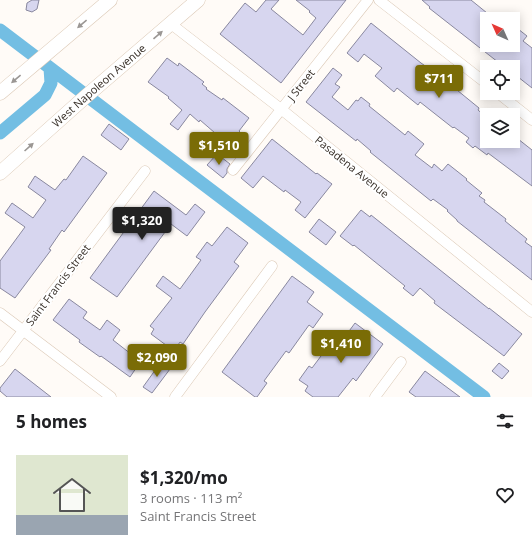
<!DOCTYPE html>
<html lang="en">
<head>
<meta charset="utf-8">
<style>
	body { margin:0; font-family:"Open Sans",sans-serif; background:#f2f2f2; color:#202124; height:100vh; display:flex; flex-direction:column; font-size:15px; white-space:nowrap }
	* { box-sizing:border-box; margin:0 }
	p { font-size:13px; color:#757577 }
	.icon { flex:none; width:22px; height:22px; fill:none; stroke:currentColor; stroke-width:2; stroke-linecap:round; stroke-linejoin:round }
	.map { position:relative; height:397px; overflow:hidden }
	.sheet { display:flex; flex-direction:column; background:#fff; flex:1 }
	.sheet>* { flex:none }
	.needle { width:26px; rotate:315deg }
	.fabs { position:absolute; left:480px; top:12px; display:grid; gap:8px }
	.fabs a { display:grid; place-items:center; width:40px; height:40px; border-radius:0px; background:#fff; box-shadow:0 2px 10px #0003; font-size:20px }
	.price { position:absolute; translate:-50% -34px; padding:0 9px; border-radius:4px; background:#7a6c06; color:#fff; font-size:13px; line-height:26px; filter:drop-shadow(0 1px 2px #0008) }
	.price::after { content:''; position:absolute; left:50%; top:24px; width:12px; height:9px; margin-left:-6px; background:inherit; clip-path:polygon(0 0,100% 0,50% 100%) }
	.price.current { background:#222; color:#fff }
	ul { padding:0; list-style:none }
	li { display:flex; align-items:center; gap:12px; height:100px; padding:0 16px }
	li+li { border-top:1px solid #e0e0e0 }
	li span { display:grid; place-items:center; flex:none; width:112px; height:80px; border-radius:0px; color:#555 }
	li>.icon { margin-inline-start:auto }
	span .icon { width:48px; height:48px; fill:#fffc; stroke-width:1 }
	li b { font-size:17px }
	h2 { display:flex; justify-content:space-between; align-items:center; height:48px; padding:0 16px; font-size:17px }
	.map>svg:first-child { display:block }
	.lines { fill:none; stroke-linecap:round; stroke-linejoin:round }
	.canal { stroke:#73bee3; stroke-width:13 }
	.building { fill:#d7d6ef; stroke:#89889f }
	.street-casing { stroke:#dbc8b5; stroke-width:11 }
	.secondary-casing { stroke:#dbc8b5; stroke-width:15 }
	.street { stroke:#fff; stroke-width:10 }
	.secondary { stroke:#fff; stroke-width:14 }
	.oneway { fill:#9b9794 }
	.labels { text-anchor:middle; stroke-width:4; stroke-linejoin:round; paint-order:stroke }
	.street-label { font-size:11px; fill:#372f28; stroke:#fff }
</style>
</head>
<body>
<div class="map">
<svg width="532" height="397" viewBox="0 0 532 397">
	<rect width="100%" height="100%" fill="#fffbf7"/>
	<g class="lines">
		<path class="canal" d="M0,30L484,397
			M0,133L45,95L51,83L50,68"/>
	</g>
	<path class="building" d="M32,0H39L37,9L32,12L26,10L27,3Z
		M266,0H279L271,9L303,35L316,18L309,12L310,11L296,0H346L281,83L220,34L245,3L256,12Z
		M422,0H471L487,13V45H513V25L527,36L523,41L532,48V88L513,73V67H505L503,66L429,8L430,7Z
		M371,23L421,63L441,77L479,108L478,110L487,118V141H513V135L532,150V186L488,153L487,155L475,146L473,148L466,142L469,138L454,127L453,128L420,102L418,105L397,88L394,92L375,76L382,68L364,54L358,62L347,53Z
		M167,58L178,66L179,63L204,82L202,84L207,88L206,89L222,100L223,98L249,118L239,131L241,133L228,149L212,137L215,133L200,120L199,122L190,114L178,130L170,124L182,110L168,98L169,97L148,82Z
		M333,68L342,75L335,84L340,87L332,97L348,110L356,100L358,101L361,97L370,104L369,106L405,135L408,131L424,144L415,155L432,168L434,164L442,171L448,164L467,179L466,180L482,193L479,196L485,200L484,202L506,219L505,221L527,239L525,242L532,247V280L457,221V220L447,211L448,210L433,199L431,201L370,152L371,151L357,139L356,141L306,102Z
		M109,124L129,139L121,150L101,135Z
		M272,139L316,174L317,173L332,184L305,218L295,210L301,202L285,190L284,192L263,176L253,188L241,178Z
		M217,154L230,164L227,169V173L223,178L207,165Z
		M83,156L107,173L64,232L62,230L49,249L51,250L15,298L0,288V261L25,227L5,213L12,203L33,218L46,200L28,187L35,176L55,190L64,179L66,180Z
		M154,191L186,215L195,204L205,212L187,236L171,224L117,297L90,278Z
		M361,210L370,217L371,215L489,309V308L522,334L504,356L434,303L435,301L420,288L413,296L403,288L405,286L354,245L353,246L340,236Z
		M319,219L336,232L326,245L309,232Z
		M227,227L248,243L234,262L239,266L205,312L183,344L180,342L174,351L151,334L154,329L150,326L172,298L156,286L163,276L180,289L201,260L196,257L207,242L212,246Z
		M292,276L314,292L307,302L323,314L313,328L309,325L289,353L286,351L264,381L267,383L257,397H255L222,372Z
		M69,299L87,312L83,318L100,330L107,320L120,330L113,340L131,354L138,345L147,352L130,377L101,356L100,357L79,342L80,340L53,320Z
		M355,323L383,344L356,381L353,378L338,397H313L305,391L308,386L299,380L309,366L312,368L327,348L333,353Z
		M161,362L170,369L152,393L143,387Z
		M499,363L509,371L502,379L492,371Z
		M15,369L51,397H7L0,391V388Z
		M425,371L460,397H416L409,392Z"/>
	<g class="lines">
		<defs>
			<path id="street" d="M379,0L487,84
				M171,24L281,109L532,312
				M498,93L532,120
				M233,170L368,0
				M0,313L111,397
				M0,361L145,171
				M175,397L272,266
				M375,397L401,362"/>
			<g id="secondary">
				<path d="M0,93L110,0"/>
				<path id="s1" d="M0,173L84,98L198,0"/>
			</g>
		</defs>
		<use href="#street" class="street-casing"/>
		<use href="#secondary" class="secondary-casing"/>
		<use href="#street" class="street"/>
		<use href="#secondary" class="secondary"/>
	</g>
	<defs><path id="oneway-solid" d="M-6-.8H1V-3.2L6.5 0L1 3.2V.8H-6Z"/></defs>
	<g class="oneway">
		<use href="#oneway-solid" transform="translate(82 24) rotate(140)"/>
		<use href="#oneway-solid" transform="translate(158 35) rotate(-41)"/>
		<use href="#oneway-solid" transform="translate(16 79) rotate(140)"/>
		<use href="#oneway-solid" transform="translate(29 147) rotate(-42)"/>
	</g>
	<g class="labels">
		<g class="street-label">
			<text transform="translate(301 85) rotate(-52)" y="4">J Street</text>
			<text dy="4" stroke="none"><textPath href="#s1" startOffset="132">West Napoleon Avenue</textPath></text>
			<text transform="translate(352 167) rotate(39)" y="4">Pasadena Avenue</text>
			<text transform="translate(58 285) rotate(-53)" y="4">Saint Francis Street</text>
		</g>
	</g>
</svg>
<div class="fabs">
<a><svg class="needle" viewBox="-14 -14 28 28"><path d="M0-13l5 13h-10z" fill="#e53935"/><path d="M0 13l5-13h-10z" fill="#757577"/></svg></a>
<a><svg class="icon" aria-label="locate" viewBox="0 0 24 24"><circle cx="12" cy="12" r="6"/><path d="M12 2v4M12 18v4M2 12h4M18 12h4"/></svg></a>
<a><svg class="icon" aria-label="layers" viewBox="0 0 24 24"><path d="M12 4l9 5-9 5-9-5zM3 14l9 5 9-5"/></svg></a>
</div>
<b class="price" style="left:439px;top:99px">$711</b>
<b class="price" style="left:219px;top:166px">$1,510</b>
<b class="price current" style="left:142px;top:241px">$1,320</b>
<b class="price" style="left:341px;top:364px">$1,410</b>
<b class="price" style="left:157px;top:378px">$2,090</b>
</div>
<section class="sheet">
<h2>5 homes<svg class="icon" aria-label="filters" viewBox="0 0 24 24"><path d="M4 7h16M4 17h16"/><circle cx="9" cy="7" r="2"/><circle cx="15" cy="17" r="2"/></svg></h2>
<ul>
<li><span style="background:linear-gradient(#dfe7d0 75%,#9aa5b1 0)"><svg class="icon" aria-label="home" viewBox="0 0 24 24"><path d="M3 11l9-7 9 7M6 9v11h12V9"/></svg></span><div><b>$1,320/mo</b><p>3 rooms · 113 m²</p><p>Saint Francis Street</p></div><svg class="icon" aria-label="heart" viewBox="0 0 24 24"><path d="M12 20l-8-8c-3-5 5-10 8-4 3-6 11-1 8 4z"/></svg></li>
</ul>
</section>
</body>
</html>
